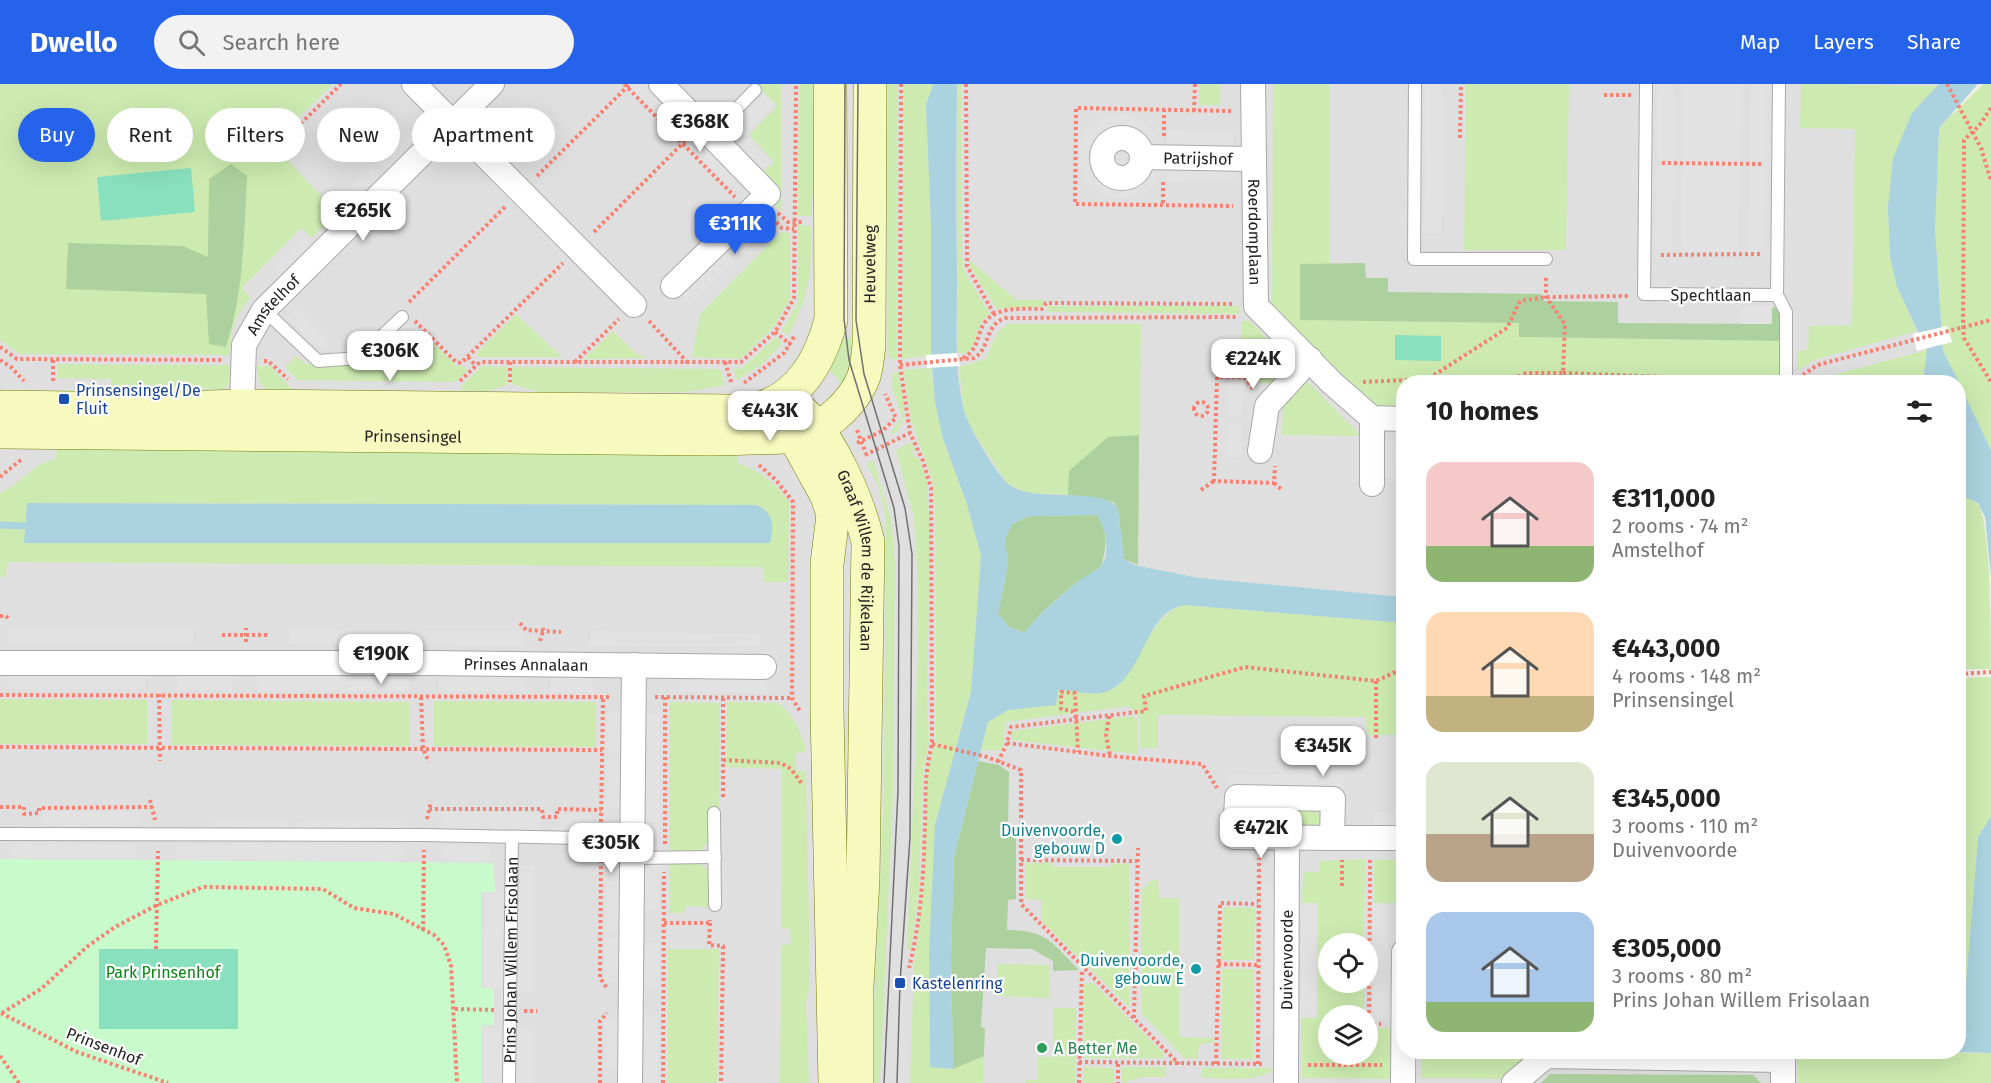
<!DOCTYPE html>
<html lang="en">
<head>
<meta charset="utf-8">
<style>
	body { margin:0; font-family:"Fira Sans",sans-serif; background:#f2f2f2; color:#222; height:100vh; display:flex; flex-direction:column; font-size:22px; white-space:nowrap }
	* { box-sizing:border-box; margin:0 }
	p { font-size:20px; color:#767676 }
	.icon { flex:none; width:33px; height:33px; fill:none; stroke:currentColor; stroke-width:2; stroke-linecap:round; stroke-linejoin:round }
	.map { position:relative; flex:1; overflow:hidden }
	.details { position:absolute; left:1396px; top:291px; width:570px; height:684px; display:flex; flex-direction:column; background:#fff; border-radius:24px; box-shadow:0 6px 24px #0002 }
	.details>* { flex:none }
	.banner { position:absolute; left:18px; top:24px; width:570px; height:54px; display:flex; gap:12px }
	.tools { position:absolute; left:1318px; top:849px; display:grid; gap:12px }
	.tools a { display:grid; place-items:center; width:60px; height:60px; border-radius:50%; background:#fff; box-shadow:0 6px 24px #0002; font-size:30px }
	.price { position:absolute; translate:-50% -51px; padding:0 14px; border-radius:12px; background:#fff; color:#222; font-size:20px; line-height:39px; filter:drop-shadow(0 2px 3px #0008) }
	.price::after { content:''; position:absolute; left:50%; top:36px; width:18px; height:14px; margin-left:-9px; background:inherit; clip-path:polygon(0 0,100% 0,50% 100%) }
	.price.selected { background:#2563eb; color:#fff }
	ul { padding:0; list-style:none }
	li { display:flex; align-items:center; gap:18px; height:150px; padding:0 30px }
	li span { display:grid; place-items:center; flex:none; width:168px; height:120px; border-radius:18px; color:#555 }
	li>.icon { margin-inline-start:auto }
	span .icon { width:72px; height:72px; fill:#fffc; stroke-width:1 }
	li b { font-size:26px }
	h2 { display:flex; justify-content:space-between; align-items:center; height:72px; padding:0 30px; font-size:26px }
	.tag { padding:0 21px; border-radius:27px; background:#fff; box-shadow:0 6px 24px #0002; font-size:21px; line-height:54px }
	.tag.selected { background:#2563eb; color:#fff }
	header { display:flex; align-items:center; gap:36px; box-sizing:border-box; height:84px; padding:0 30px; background:#2563eb; color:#fff }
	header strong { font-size:28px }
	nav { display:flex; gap:33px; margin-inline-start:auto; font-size:21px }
	.search { width:420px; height:54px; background:#f2f2f2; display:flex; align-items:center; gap:15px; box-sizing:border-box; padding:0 21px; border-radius:33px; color:#767676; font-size:22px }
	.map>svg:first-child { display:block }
	.residential { fill:#e0dfdf; fill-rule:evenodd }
	.grass { fill:#cdebb0; fill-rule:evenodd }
	.forest { fill:#add19e }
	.park { fill:#c8facc }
	.pitch { fill:#88e0be }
	.parking { fill:#e2e2e2 }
	.water { fill:#aad3df; fill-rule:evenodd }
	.pier { fill:#fff }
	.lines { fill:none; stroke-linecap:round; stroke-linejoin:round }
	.stream { stroke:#aad3df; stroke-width:7 }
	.lane-casing { stroke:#a9a9a9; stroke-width:14 }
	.street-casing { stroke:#a9a9a9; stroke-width:26 }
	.secondary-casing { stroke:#707d05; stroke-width:34 }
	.path { stroke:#fa8072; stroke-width:4; stroke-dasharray:3 3; stroke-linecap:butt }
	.lane { stroke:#fff; stroke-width:12 }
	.street { stroke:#fff; stroke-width:24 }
	.secondary { stroke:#f7fabf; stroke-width:33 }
	.tram { stroke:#707070; stroke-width:1.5 }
	.transit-dot { fill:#1a4fb4; stroke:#fff; stroke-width:2 }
	.culture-dot { fill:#0f9aa8; stroke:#fff; stroke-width:2 }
	.leisure-dot { fill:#2e9e5b; stroke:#fff; stroke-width:2 }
	.labels { text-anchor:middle; stroke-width:4.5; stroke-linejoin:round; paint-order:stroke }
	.street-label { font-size:16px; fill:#222; stroke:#fff }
	.transit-label { font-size:16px; fill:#164399; stroke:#fff; text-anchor:start }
	.culture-label { font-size:16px; fill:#0d838f; stroke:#fff; text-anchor:end }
	.park-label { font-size:16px; fill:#0c8416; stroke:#fff }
	.leisure-label { font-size:16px; fill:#27864d; stroke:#fff; text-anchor:start }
</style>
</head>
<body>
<header>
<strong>Dwello</strong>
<div class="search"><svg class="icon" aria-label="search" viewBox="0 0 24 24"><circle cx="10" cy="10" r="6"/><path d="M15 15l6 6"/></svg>Search here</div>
<nav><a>Map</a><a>Layers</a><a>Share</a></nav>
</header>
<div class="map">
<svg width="1991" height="999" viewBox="0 0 1991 999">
	<rect width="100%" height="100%" fill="#f2efe9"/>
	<path class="residential" d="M0,0H1954L1929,298H1404V968H1929V999H0ZM1329,860H1368V898H1329ZM1329,932H1368V970H1329Z"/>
	<path class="grass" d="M0,0H333L272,60L332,123L322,133L327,139L312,154L301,144L242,204L251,213C234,234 231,244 230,271L20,270L0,256Z
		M756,0H781V127L774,120L762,89L774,78L749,51L777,22Z
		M799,0H814V90L811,132H798Z
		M888,0H898L897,276L890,274L887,265Z
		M904,0H933L926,21L931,142V271L902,275Z
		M957,0H962V172L965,188L990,230C975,239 979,258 967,269H957Z
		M1199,0H1220V21H1199Z
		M1273,0H1330L1329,180H1300V236L1520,239V253L1779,257V298H1404V325H1378L1272,222Z
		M1466,0H1569L1566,166H1464Z
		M1801,0L1938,2L1893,74L1888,123L1890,173L1897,203L1917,247L1814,276L1797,287L1798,267L1808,266L1809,242L1852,241L1855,45L1800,44Z
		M1983,0H1991V366L1943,267L1935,145L1939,44Z
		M798,140L811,143C811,192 811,207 788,252L782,247L798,218Z
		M781,148L790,149V214L774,243L740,275L692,273L700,230Z
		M969,176L1017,216H1043V223L997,225L969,181Z
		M1047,222H1240V230L1047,228Z
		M516,230L562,273H563H479L476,270Z
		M1242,237H1250L1293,282L1277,299H1260L1261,287L1242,286Z
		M1008,240H1141L1138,481L1124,475L1118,424L1113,418L1068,411L1026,409L1007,399L968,340L963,322L959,283L985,275L998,248Z
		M422,247L456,282H464L468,286L455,298L298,296L285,283L296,272L305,280L361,281L369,277L381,288Z
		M613,247L638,271L649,274L584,275Z
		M776,253L782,259L765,278L737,296L733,284L741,285Z
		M863,253L844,307L837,294L824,282L841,254Z
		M1927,266L1923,298H1815L1825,293Z
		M58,280L237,281L235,293L224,305L111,304V295L58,294Z
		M256,282H270L292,305H266L260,299Z
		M482,282L507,283V301L488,307L462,306V301Z
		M512,283L720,285L725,301L686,308H539L512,300Z
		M931,284L935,318L943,355L966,417L981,471L971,608L935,741L930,983L953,985L984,972L983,999H910L914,881L923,804L926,691L936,654L935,425L933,399L911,336L903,286Z
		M898,286C901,306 914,339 892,351L891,348L901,335C901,319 890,309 891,292Z
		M1306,296L1361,352L1282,351L1283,319Z
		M911,358L915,366L912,368L915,374L918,373L927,395L930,450L927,610L929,658L923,687L919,806L911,866H907L916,650L918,501L914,434L896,366Z
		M57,365L738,371L737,379C761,387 775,398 789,418L788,498H764L763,483L7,478L6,493H0V409C21,400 34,378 56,375ZM27,419L756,421L769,459H25Z
		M873,376L891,435L895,479L893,712L880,999H873L874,919L884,711L886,437L880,406L867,380Z
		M1963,412C1969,415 1976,417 1979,422C1991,446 1991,551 1991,585H1964V515H1959V415Z
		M1185,521L1404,539V651H1367L1366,633L1158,631V664H1140V634L1129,622L1006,638L1002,666H981L988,638L1008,626L1055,621L1058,606L1120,599C1138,576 1157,525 1185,521Z
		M1991,593V732L1978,753L1965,913L1959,924V636L1963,635L1964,594Z
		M0,615L147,616V660H0Z
		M172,616L409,618L410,662L172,661Z
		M434,617L596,618V663L434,662Z
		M669,618L720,619L719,726H710L709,757L701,767H669Z
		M727,618L779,619C793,631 803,651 806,668L796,669V686L806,687L810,900L806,916L809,999H780L781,861L791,860L790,845L781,844L782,685L726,683Z
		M1133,632L1138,636V670L1011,656L1012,647Z
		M1249,725H1317L1322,730L1318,744L1249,743L1245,740L1243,729Z
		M1365,775L1364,859L1329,860V898L1364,899V931L1329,932V970H1368V944H1392L1391,995L1302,994L1301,934H1317L1318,819H1302L1303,788H1320V777Z
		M1374,776H1399L1400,819H1373Z
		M669,779C715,778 709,780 708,823L685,822L684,829H669Z
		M1025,779H1052L1053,783H1111V779L1129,780V923L1041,836V816L1025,815Z
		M1152,796H1158L1159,814H1179V953L1213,954V959L1200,960L1197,975L1184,974L1141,929V807Z
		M1223,823L1255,824L1254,876H1222Z
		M668,865H719L717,999H668Z
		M997,880L1050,881L1049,914L997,912Z
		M1222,885H1254L1253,975H1221Z
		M1093,899L1164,970L1163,974H1083L1084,900Z
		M1053,924H1076L1075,999H1026V996H1038V973H1053Z
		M1421,968H1534L1506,995L1421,994Z
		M1798,968L1991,969V999H1798Z
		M1083,983L1114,984V999H1083Z
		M1122,983H1166V993H1142L1122,999Z
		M1202,984H1274C1263,999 1221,994 1202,994Z"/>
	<path class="forest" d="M231,80L247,92C244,150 244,208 226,263L209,260L206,210L66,205L68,159L183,162L208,173L209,95Z
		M1365,179L1366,194H1388V208L1541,210L1544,217L1618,218V239L1772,240V223L1779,224V257L1519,253V239L1300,236V180Z
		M1139,351L1138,481L1124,475L1118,424L1113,418L1068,411L1069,387L1108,353Z
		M1097,431C1109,447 1106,465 1101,483C1072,500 1045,523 1024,549L1009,543L998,530L1008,481L1005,455L1012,440L1029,432Z
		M978,677L999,681L1009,688L1008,743L1016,744V815L1008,816L1007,846C1048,846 1053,860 1079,886L1053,887V877L1032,865L986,864L981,943L985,944L984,972L953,985L951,869L954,772Z
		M1550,990L1753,991L1761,999H1541Z"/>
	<path class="park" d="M0,775L494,779L495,808H481L482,904L494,905V941H482V999H0Z"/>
	<path class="pitch" d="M191,84L195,128L101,137L97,93Z
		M1395,251L1441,252V277L1395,276Z
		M99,865H238V945H99Z"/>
	<path class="parking" d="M634,0H648L684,36L673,46L631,3Z
		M1426,0H1442L1441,149H1424Z
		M1658,0H1674L1672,167L1655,168L1656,83L1669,82V76H1657Z
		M1683,0H1741L1739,168H1681Z
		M1750,0H1766L1765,77H1752L1751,83H1765L1764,168H1748Z
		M764,11L775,21L752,44L741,33Z
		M1124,30L1145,38L1158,52L1146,58L1129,44L1110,45L1103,49L1093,62V81L1107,97L1118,101L1135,97L1146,84L1159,92L1147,107L1132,113L1117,115L1101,109L1088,98L1080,80L1079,66L1083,53L1091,43L1103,34Z
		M423,35L433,45L387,90L378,79Z
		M1167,47L1233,48V62H1167Z
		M698,52L739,92L729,102L688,62Z
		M748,54L771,77L761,87L738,64Z
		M1167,82H1233V96L1167,97Z
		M372,85L382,96L347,129L337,119Z
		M754,138L764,148L690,221L680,210Z
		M303,153L312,163L284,192L274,181Z
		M1740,223H1772V240H1740Z
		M297,224L330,258L322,267L287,234Z
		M410,236L420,246L381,286L371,276Z
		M1228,299L1243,300L1242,333L1228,332Z
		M1228,340H1242V373H1227Z
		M1382,356H1396L1395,393H1382Z
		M193,544V559L9,560L8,546Z
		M289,545L524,547L523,561L289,560Z
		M591,547L760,550V563L591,562Z
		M8,589L145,590V605H7Z
		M177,590H233L232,606H177Z
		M259,591H409V607H258Z
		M525,591L524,607H439V592Z
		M766,591V608H680V593Z
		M551,592H592V608H551Z
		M607,628H622L621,668H607Z
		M646,629H660V766H645Z
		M607,675L621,676V724H607Z
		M1228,690L1344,691V705L1228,704Z
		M42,727L138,728L137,742H42Z
		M442,728L540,729V745L442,744Z
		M1373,728L1404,729V744L1373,743Z
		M559,729H590V745H559Z
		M212,737H288V744L213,743Z
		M298,738H404V744H298Z
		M10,759L136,760V776L10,775Z
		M176,760L404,761L403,777L176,776Z
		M443,761L491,762L490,777H443Z
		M645,780H659V825H644Z
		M518,781L534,782L533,908H516L517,945H533V999H484V945H501V904H484L485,809L500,810Z
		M606,797H620V846H606Z
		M1263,800H1278V950H1263Z
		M1302,819H1318L1317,934H1301Z
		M1373,819H1388V935H1373Z
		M606,853H620V899L605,898Z
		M644,859H659L658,903H644Z
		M658,931V999H644V932Z
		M605,936H620L619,984H605Z"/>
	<path class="water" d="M933,0H957C956,65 956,131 957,196C957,238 954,282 963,323C967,341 993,384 1006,398C1029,422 1098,400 1118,424L1124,475L1134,481L1199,494L1404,513V539L1185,521C1144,526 1145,592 1108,607C1092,613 1074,606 1058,606L1056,621L1008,626L988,638L954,772L951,869L953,985L930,983L929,867L935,741L971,608L981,471L966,417L943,355L935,318L931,271V142L926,21ZM1097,431C1106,443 1112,472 1099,484C1095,488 1088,490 1083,494C1062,510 1041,528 1024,549L1009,543L998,530L1008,481L1005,455L1012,440L1029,432Z
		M1939,0H1978L1939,44L1935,145L1943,267L1959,298H1923L1927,266L1897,203L1890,173L1888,123L1893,74L1912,29Z
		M1959,299L1991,366V494L1985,433L1978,419L1963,412L1959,415Z
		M27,419L756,421C774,428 774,441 770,459H24Z
		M1991,732V969L1952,968H1959V924L1965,913L1978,753Z"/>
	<path class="pier" d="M1947,242L1952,258L1917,267L1913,250Z
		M957,269L960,282L927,284L926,271Z"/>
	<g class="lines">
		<path class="stream" d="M0,441L26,442"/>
		<defs>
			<g id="lane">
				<path d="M1415,0L1414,175H1546"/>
				<path d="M1646,0L1644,210L1777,211L1779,0"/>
				<path d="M711,51L755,6"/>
				<path d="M1777,211L1786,228V298"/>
				<path d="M264,226L318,277L359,274L402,233"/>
				<path d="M714,729L715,821"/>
				<path d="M0,750L424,751L632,755"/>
				<path d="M632,774L715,773"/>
				<path id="s1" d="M509,999L512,753"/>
			</g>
			<g id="street">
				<path d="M414,0L634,221"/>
				<path d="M661,0L768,110L673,202"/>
				<path id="s2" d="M1253,0L1256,222L1332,299L1372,334L1404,335"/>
				<circle cx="1122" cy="74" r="20"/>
				<path id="s3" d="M1142,73L1252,75"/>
				<path id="s4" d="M242,322L244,261L264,226L492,0"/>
				<path d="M1260,367L1267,322L1310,275"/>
				<path d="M1372,400V334"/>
				<path id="s5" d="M0,579H429L764,583"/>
				<path d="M1237,713L1333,715L1332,754L1235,753Z"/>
				<path d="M1332,754H1404"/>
				<path d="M630,999L634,581"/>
				<path id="s6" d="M1286,999L1287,754"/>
				<path d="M1403,999L1404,868"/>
				<path d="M1514,999L1546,972L1783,976V999"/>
			</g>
			<g id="secondary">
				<path d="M5,323L142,325L242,322L729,327C739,326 752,327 761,324C802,311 821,274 831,236L830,0"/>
				<path id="s7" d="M802,328C832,355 859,419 868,458L863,795L857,902V999"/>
				<path d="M790,332L794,352L827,412L833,431L827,480V627L835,999"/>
				<path id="s8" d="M3,348L709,355C736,354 765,355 792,352C822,349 854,319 864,292C867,282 868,270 869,260L870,0"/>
			</g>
		</defs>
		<use href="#lane" class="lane-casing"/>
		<use href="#street" class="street-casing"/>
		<use href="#secondary" class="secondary-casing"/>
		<path class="path" d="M624,0L735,113
			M901,0L900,281L910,349L923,377L931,404L932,660C924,692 926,706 925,737C924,786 921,837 909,884
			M966,0L967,182L994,230
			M1947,0L1981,64L1991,97
			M1604,11H1631
			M1991,24L1979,42L1964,56L1963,243L1964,254L1991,298
			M1194,27L1195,0
			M1231,27L1076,24L1075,120L1233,122
			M1164,52V26
			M1460,54L1461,0
			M275,65L341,0
			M1662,79L1762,80
			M537,92L630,0
			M1163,119V96
			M778,129L788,138H803
			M772,134L782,144L794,145
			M594,148L686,56
			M1661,171L1761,170
			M409,218L506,122
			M415,237L456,278L461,279L563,179
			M649,237L688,279
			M775,248L791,261
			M0,263L17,275L223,276
			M468,273L476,282
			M963,274C975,267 976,260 980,248C989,221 1019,225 1042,225L1046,219L1235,220
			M0,276L11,283L24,297
			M53,276V299
			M264,277H268L288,295
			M510,278V298
			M575,278L619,235
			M725,278L732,301
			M900,281L974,274C991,264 984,240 1006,234L1238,233
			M1563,289L1770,297
			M1803,291L1817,281L1991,236
			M1429,295L1508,297L1526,289H1563L1565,240L1546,213V192
			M460,297L480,278H741L775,248L794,214L796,0
			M1363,298L1428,295L1507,244L1520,217L1546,213L1629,212
			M744,299L784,269L795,251
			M1253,305L1244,293H1217L1214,397L1274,399L1275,382
			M1194 325a7 7 0 1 1 14 0a7 7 0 1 1-14 0Z
			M857,346L866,370
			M857,359L882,347L896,334L885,310
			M865,371L910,349
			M759,381L776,396L793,418L792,614L800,627
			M0,393L23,374
			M1274,399L1281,405
			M1201,406L1214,397
			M0,532H6L10,536
			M520,539L526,546L561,548
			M222,551H268
			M540,557L544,544
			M246,558V544
			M1959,590L1991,588
			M159,610L160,677
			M0,611L611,613
			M421,613L423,665L429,678
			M655,613L792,614
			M723,614V715
			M1109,632L1106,651L1110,672
			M1076,634L1072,627L1061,625V608L1075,609L1078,668
			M1376,654V597
			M1007,659L1110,672L1202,680L1217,704
			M932,660L987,673L1021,686V820L1179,980
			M0,663L602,666
			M723,676L781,679L791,685L802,700
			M998,678L1007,659L1011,643L1146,627L1144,612L1245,583L1376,597L1404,584
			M150,716L155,736
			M0,723H24V730L39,729V724L152,723
			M429,725H542L543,733H557V725L601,726
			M427,735L431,717
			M601,738L603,613
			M665,760V613
			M601,770L600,894L607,904
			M1021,776L1137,777
			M1370,776L1369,940H1381
			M1342,802V776
			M664,839H710V836
			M710,839L709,861L723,862L721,999
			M423,846L424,766
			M156,865L158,767
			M1218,880L1258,881
			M455,925L496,926
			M524,927H537
			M1,929L77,968L168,999
			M2,929L41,905L88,862L115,843L157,821L203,803L323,805L354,824L394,830L434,851L444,861L451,882L457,999
			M1134,934L1138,764
			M0,972L19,999
			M1079,978L1265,980
			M1118,980V999
			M1216,980L1220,819L1258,820
			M1258,980L1259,774
			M1308,981H1382
			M600,999V937L607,929
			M663,999L664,788
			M1079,999L1082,886"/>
		<use href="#lane" class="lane"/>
		<use href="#street" class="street"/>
		<use href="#secondary" class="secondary"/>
		<path class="tram" d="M845,0L844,235L849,276L894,424L899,462L898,707L884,999
			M858,0L856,236L864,290L905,424L912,470L910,753L900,899L897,999"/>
	</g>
	<g class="transit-dot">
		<rect x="58" y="309" width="12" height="12" rx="3"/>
		<rect x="894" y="893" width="12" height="12" rx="3"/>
	</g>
	<g class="culture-dot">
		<circle cx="1117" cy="755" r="6"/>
		<circle cx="1196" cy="885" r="6"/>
	</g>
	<circle class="leisure-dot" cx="1042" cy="964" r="6"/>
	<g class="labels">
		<g class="street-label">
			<text dy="6" stroke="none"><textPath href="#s3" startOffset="56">Patrijshof</textPath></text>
			<text dy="6" stroke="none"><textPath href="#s2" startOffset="148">Roerdomplaan</textPath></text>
			<text dy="6" stroke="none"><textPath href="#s8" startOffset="999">Heuvelweg</textPath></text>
			<text x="1711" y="217">Spechtlaan</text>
			<text dy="6" stroke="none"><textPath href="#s4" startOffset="111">Amstelhof</textPath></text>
			<text dy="6" stroke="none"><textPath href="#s8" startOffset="410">Prinsensingel</textPath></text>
			<text dy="6" stroke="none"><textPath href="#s7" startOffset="164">Graaf Willem de Rijkelaan</textPath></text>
			<text dy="6" stroke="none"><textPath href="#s5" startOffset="526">Prinses Annalaan</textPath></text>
			<text dy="6" stroke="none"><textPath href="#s1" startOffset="123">Prins Johan Willem Frisolaan</textPath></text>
			<text dy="6" stroke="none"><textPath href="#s6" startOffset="123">Duivenvoorde</textPath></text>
			<text transform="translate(104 962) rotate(21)" y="6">Prinsenhof</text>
		</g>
		<g class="transit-label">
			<text x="76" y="312">Prinsensingel/De<tspan x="76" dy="18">Fluit</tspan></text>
			<text x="912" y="905">Kastelenring</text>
		</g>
		<g class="culture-label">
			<text x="1105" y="752">Duivenvoorde,<tspan x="1105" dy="18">gebouw D</tspan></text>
			<text x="1184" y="882">Duivenvoorde,<tspan x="1184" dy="18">gebouw E</tspan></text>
		</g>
		<g class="park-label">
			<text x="163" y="894">Park Prinsenhof</text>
		</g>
		<g class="leisure-label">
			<text x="1054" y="970">A Better Me</text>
		</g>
	</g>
</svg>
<div class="tools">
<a><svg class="icon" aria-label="locate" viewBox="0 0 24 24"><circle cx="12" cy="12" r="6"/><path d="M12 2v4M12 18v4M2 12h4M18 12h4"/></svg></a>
<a><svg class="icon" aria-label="layers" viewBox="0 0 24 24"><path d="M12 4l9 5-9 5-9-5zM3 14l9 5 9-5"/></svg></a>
</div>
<b class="price" style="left:700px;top:69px">€368K</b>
<b class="price" style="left:363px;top:158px">€265K</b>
<b class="price selected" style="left:735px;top:171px">€311K</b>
<b class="price" style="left:390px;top:298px">€306K</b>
<b class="price" style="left:1253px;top:306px">€224K</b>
<b class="price" style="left:770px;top:358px">€443K</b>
<b class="price" style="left:381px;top:601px">€190K</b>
<b class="price" style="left:1323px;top:693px">€345K</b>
<b class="price" style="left:1261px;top:775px">€472K</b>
<b class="price" style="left:611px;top:790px">€305K</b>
<div class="banner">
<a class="tag selected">Buy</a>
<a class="tag">Rent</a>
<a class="tag">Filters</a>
<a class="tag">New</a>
<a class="tag">Apartment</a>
</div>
<section class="details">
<h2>10 homes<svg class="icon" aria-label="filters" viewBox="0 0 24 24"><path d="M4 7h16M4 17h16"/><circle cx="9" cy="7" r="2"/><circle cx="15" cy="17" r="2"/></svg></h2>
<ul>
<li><span style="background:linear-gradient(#f6c9c9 70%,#8fb573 0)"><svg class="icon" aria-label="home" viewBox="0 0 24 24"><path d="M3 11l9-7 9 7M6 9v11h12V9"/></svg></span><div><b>€311,000</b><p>2 rooms · 74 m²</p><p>Amstelhof</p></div></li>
<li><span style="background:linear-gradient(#ffd9b3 70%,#c2b280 0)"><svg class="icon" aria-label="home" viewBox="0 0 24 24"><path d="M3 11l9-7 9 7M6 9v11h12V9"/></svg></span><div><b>€443,000</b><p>4 rooms · 148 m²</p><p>Prinsensingel</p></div></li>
<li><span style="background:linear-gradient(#dfe7d0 60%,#b9a48a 0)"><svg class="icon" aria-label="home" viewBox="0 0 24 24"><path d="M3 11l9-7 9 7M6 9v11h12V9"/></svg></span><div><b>€345,000</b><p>3 rooms · 110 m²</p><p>Duivenvoorde</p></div></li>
<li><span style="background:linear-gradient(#a9c7e8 75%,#8fb573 0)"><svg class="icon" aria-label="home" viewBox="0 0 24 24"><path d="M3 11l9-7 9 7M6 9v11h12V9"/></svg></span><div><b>€305,000</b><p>3 rooms · 80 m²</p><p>Prins Johan Willem Frisolaan</p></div></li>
</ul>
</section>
</div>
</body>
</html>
